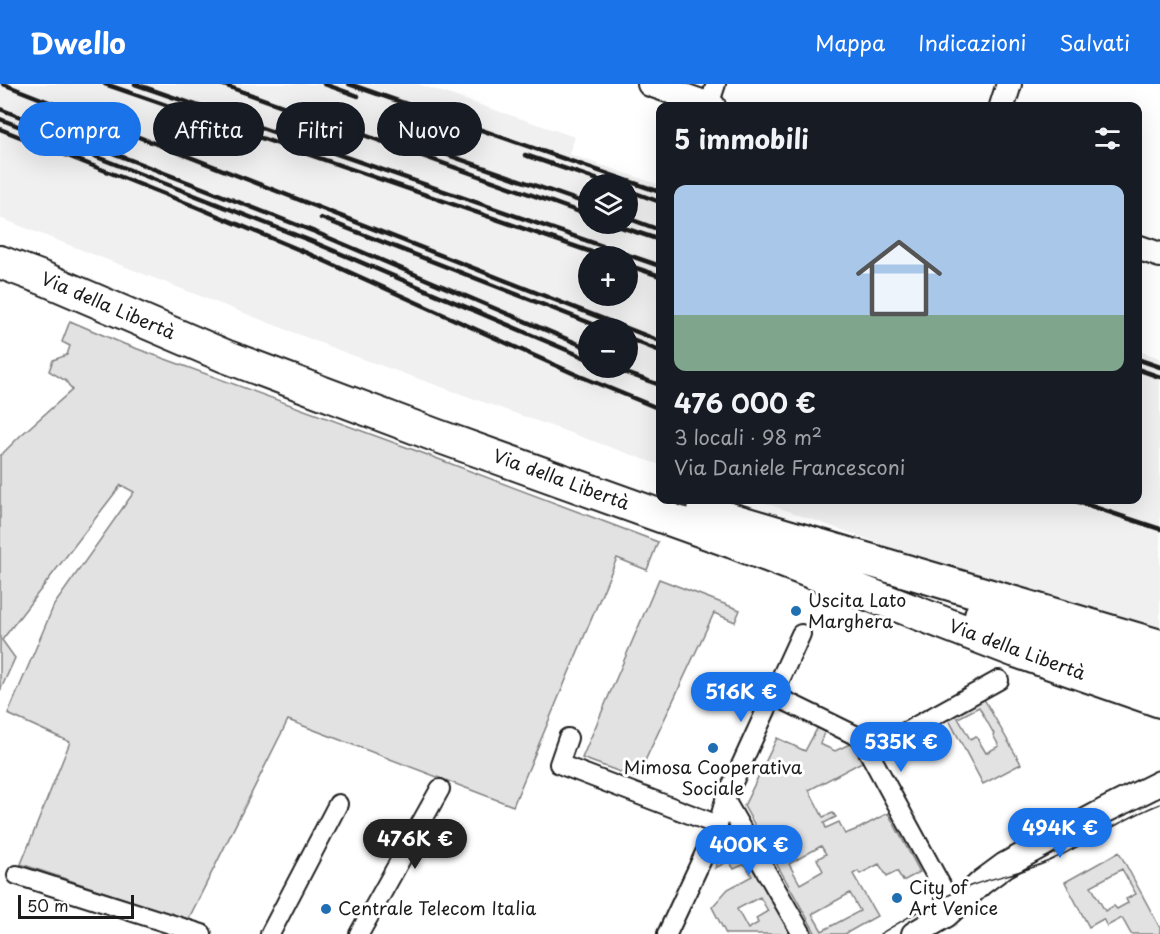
<!DOCTYPE html>
<html lang="it">
<head>
<meta charset="utf-8">
<style>
	body { margin:0; font-family:"Playpen Sans",sans-serif; background:#20242c; color:#f1f3f6; height:100vh; display:flex; flex-direction:column; font-size:22px; white-space:nowrap }
	* { box-sizing:border-box; margin:0 }
	p { font-size:20px; color:#9ea1a6 }
	.icon { flex:none; width:33px; height:33px; fill:none; stroke:currentColor; stroke-width:2; stroke-linecap:round; stroke-linejoin:round }
	.map { position:relative; flex:1; overflow:hidden }
	.sheet { position:absolute; left:656px; top:18px; width:486px; height:402px; display:flex; flex-direction:column; background:#171b24; border-radius:12px; box-shadow:0 6px 24px #0002 }
	.sheet>* { flex:none }
	.hud { position:absolute; left:18px; top:18px; width:548px; height:54px; display:flex; gap:12px }
	.buttons { position:absolute; left:578px; top:90px; display:grid; gap:12px }
	.buttons a { display:grid; place-items:center; width:60px; height:60px; border-radius:50%; background:#171b24; box-shadow:0 6px 24px #0002; font-size:30px }
	.scale { position:absolute; left:18px; bottom:15px; width:116px; box-sizing:border-box; padding-left:6px; border:3px solid #1c1c1c; border-top:0; font-size:16px; line-height:21px; white-space:nowrap; color:#1c1c1c; -webkit-text-stroke:4px #fff; paint-order:stroke }
	.price { position:absolute; translate:-50% -51px; padding:0 14px; border-radius:21px; background:#1a73e8; color:#fff; font-size:20px; line-height:39px; filter:drop-shadow(0 2px 3px #0008) }
	.price::after { content:''; position:absolute; left:50%; top:36px; width:18px; height:14px; margin-left:-9px; background:inherit; clip-path:polygon(0 0,100% 0,50% 100%) }
	.price.active { background:#222; color:#fff }
	ul { padding:0; list-style:none }
	li { display:grid; align-content:center; gap:12px; height:318px; padding:0 18px }
	li span { display:grid; place-items:center; height:186px; border-radius:12px; color:#555 }
	li>.icon { margin-inline-start:auto }
	span .icon { width:108px; height:108px; fill:#fffc; stroke-width:1 }
	li b { font-size:26px }
	h2 { display:flex; justify-content:space-between; align-items:center; height:72px; padding:0 18px; font-size:26px }
	.chip { padding:0 21px; border-radius:27px; background:#171b24; box-shadow:0 6px 24px #0002; font-size:21px; line-height:54px }
	.chip.active { background:#1a73e8; color:#fff }
	header { display:flex; align-items:center; gap:36px; box-sizing:border-box; height:84px; padding:0 30px; background:#1a73e8; color:#fff }
	header strong { font-size:28px }
	nav { display:flex; gap:33px; margin-inline-start:auto; font-size:21px }
	.map>svg:first-child { display:block }
	.built { fill:#f0f0f0; fill-rule:evenodd }
	.green { fill:#e2e2e2; stroke:#7f7f7f; stroke-width:1.5; fill-rule:evenodd }
	.lines { fill:none; stroke-linecap:round; stroke-linejoin:round }
	.street-casing { stroke:#1c1c1c; stroke-width:22 }
	.secondary-casing { stroke:#1c1c1c; stroke-width:28 }
	.highway-casing { stroke:#1c1c1c; stroke-width:36 }
	.street { stroke:#fff; stroke-width:18 }
	.secondary { stroke:#fff; stroke-width:24 }
	.highway { stroke:#fff; stroke-width:32 }
	.tram { stroke:#1c1c1c; stroke-width:1.5 }
	.rail { stroke:#1c1c1c; stroke-width:4.5 }
	.poi-dot { fill:#1f6fb2; stroke:#fff; stroke-width:2 }
	.labels { text-anchor:middle; stroke-width:6; stroke-linejoin:round; paint-order:stroke }
	.street-label { font-size:18px; fill:#1c1c1c; stroke:#fff }
	.poi-label { font-size:18px; fill:#1c1c1c; stroke:#fff; text-anchor:start }
</style>
</head>
<body>
<header>
<strong>Dwello</strong>
<nav><a>Mappa</a><a>Indicazioni</a><a>Salvati</a></nav>
</header>
<div class="map">
<svg width="1160" height="850" viewBox="0 0 1160 850">
	<rect width="100%" height="100%" fill="#fff"/>
	<filter id="ink" filterUnits="userSpaceOnUse"><feTurbulence type="fractalNoise" baseFrequency=".0167" numOctaves="2"/><feDisplacementMap in="SourceGraphic" scale="12" xChannelSelector="R" yChannelSelector="G"/><feConvolveMatrix kernelMatrix="1 2 1 2 8 2 1 2 1" color-interpolation-filters="sRGB"/></filter>
	<g filter="url(#ink)">
		<path class="built" d="M0,0H418L575,53L569,70L660,101V381L346,269L0,134ZM588,100H627V140H588ZM588,172H627V212H588ZM588,244H627V284H588Z
			M1137,266L1160,274V551L1003,503L757,416H1137Z"/>
		<path class="green" d="M70,237L124,260L425,370L658,458L647,486L617,474L513,722L288,636L188,836L21,780L70,658L8,630L54,521L134,408L121,401L2,556L15,574L0,607V372L20,352L72,306L66,297L49,287L53,276L67,271L70,262L62,258Z
			M659,495L740,526L735,538L714,529L637,694L582,674Z
			M984,615L1021,680L983,700L948,634ZM979,623L994,650L993,651L999,662L986,669L976,652L970,655L958,634Z
			M818,643L825,646L820,660L835,667L852,659L862,678L809,706L823,733L833,729L836,733L824,739L826,744L839,738L845,750L860,744L888,729L920,788L903,797L897,787L887,792L879,780L860,790L858,787L853,790L877,832L845,850H816L744,722L777,654L805,667ZM821,762L826,770L817,775L823,787L800,800L789,780ZM850,809L860,827L822,847L812,830Z
			M733,746L790,850H726L712,823L728,805L752,792L745,780L734,785L729,777L715,784ZM760,813L768,827L756,834L758,839L748,845L737,825Z
			M1119,768L1160,844V850H1131L1122,834L1107,842L1103,835L1089,843L1065,798ZM1122,785L1136,810L1126,815L1128,819L1117,825L1114,822L1105,827L1091,802Z"/>
		<g class="lines">
			<defs>
				<path id="street" d="M709,21L716,0
					M773,611L861,654L942,803L946,817V831
					M568,654L559,680L718,741
					M869,668L999,596
					M725,716L802,850
					M17,791L202,850
					M270,850L338,720
					M359,850L440,705
					M667,850L718,741L725,716L801,550"/>
				<path id="secondary" d="M650,0L713,22
					M1002,22L1009,0
					M1137,163L1160,171
					M914,850L946,831L982,798L1005,781L1104,727L1160,699"/>
				<path id="highway" d="M0,178L45,195L225,272L435,351L733,458L1016,567L1160,617
					M703,427L1160,562
					M981,531L1082,567L1160,589"/>
			</defs>
			<use href="#street" class="street-casing"/>
			<use href="#secondary" class="secondary-casing"/>
			<use href="#highway" class="highway-casing"/>
			<use href="#street" class="street"/>
			<use href="#secondary" class="secondary"/>
			<use href="#highway" class="highway"/>
			<path class="tram" d="M880,850C909,833 938,814 970,802C996,792 1024,789 1049,777C1087,760 1121,735 1160,720"/>
			<path class="rail" d="M3,0L660,257
				M105,0L603,172
				M135,0L660,182
				M221,0L588,131
				M324,0L358,12
				M349,0L660,108
				M0,25L315,148L588,264
				M0,35L311,157L588,275
				M0,45L194,122L307,169L577,291L660,325
				M385,49L588,120
				M525,71L610,100
				M627,106L660,118
				M321,134L603,244
				M627,134L660,146
				M612,140L660,156
				M627,181L660,192
				M627,254L660,267
				M1137,275L1160,283
				M612,284L660,301
				M1137,285L1160,293
				M1073,416L1160,445"/>
		</g>
	</g>
	<g class="poi-dot">
		<circle cx="796" cy="527" r="6"/>
		<circle cx="713" cy="664" r="6"/>
		<circle cx="897" cy="814" r="6"/>
		<circle cx="326" cy="825" r="6"/>
	</g>
	<g class="labels">
		<g class="street-label">
			<text transform="translate(108 222) rotate(23)" y="6">Via della Libertà</text>
			<text transform="translate(561 396) rotate(20)" y="6">Via della Libertà</text>
			<text transform="translate(1017 566) rotate(20)" y="6">Via della Libertà</text>
		</g>
		<g class="poi-label">
			<text x="808" y="523">Uscita Lato<tspan x="808" dy="21">Marghera</tspan></text>
			<text x="713" y="690" text-anchor="middle">Mimosa Cooperativa<tspan x="713" dy="21">Sociale</tspan></text>
			<text x="909" y="810">City of<tspan x="909" dy="21">Art Venice</tspan></text>
			<text x="338" y="831">Centrale Telecom Italia</text>
		</g>
	</g>
</svg>
<div class="buttons">
<a><svg class="icon" aria-label="layers" viewBox="0 0 24 24"><path d="M12 4l9 5-9 5-9-5zM3 14l9 5 9-5"/></svg></a>
<a>+</a>
<a>−</a>
</div>
<div class="scale">50 m</div>
<b class="price" style="left:741px;top:639px">516K €</b>
<b class="price" style="left:901px;top:689px">535K €</b>
<b class="price" style="left:1060px;top:775px">494K €</b>
<b class="price active" style="left:415px;top:786px">476K €</b>
<b class="price" style="left:749px;top:792px">400K €</b>
<div class="hud">
<a class="chip active">Compra</a>
<a class="chip">Affitta</a>
<a class="chip">Filtri</a>
<a class="chip">Nuovo</a>
</div>
<section class="sheet">
<h2>5 immobili<svg class="icon" aria-label="filters" viewBox="0 0 24 24"><path d="M4 7h16M4 17h16"/><circle cx="9" cy="7" r="2"/><circle cx="15" cy="17" r="2"/></svg></h2>
<ul>
<li><span style="background:linear-gradient(#a9c7e8 70%,#7fa58c 0)"><svg class="icon" aria-label="home" viewBox="0 0 24 24"><path d="M3 11l9-7 9 7M6 9v11h12V9"/></svg></span><div><b>476 000 €</b><p>3 locali · 98 m²</p><p>Via Daniele Francesconi</p></div></li>
</ul>
</section>
</div>
</body>
</html>
